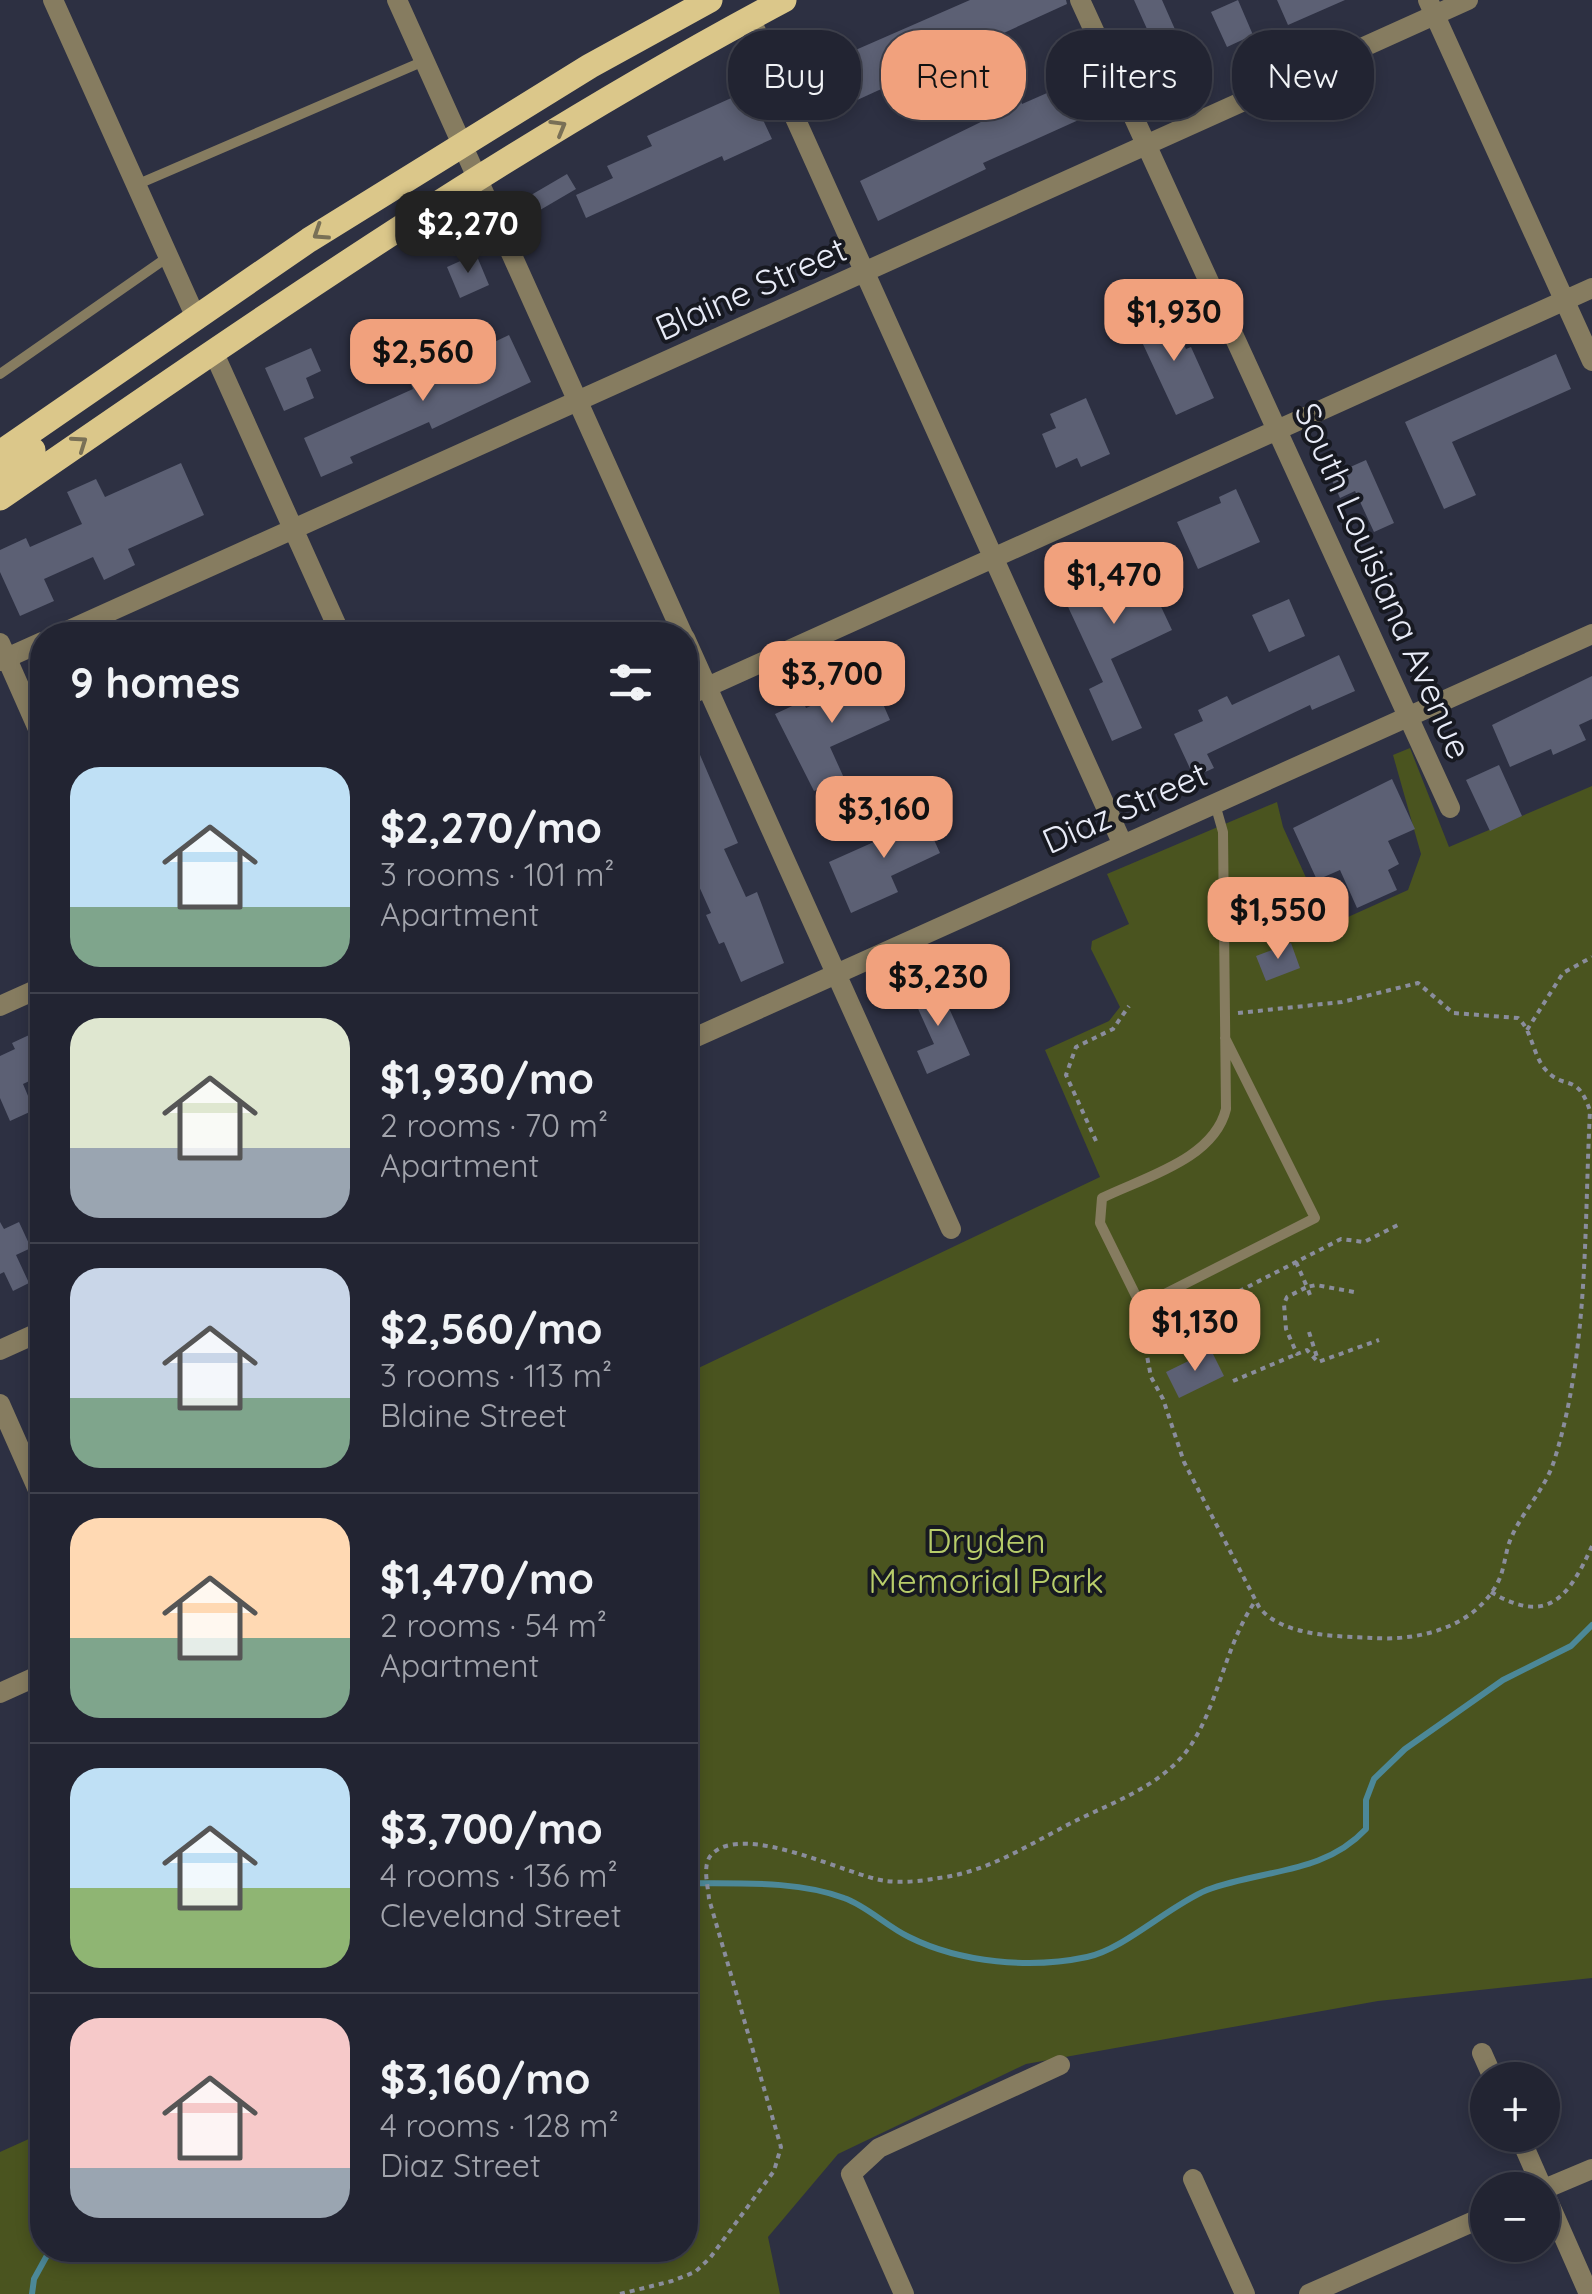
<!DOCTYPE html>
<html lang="en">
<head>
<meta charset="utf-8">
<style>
	body { margin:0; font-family:Quicksand,sans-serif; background:#2a2c3a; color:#f1f3f6; height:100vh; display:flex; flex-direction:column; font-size:38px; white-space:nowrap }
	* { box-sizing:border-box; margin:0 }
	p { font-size:32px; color:#a2a4ac }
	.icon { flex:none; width:55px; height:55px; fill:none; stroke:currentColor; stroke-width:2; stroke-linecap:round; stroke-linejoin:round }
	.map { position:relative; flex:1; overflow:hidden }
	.drawer { position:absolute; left:30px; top:622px; width:668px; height:1640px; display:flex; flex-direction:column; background:#222432; border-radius:40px; box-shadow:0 5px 15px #0003,0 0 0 2px #3f414d }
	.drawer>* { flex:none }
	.banner { position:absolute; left:728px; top:30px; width:712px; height:90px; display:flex; gap:20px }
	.controls { position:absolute; left:1470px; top:2062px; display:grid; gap:20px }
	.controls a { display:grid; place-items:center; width:90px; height:90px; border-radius:50%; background:#222432; box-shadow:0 5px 15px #0003,0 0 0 2px #3f414d; font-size:50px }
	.price { position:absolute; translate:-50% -85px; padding:0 22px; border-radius:20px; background:#f1a17d; color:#111; font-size:32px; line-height:65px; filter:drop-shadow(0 2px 5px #0008) }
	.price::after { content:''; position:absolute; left:50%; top:60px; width:30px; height:22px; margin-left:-15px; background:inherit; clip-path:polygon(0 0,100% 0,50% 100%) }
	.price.active { background:#222; color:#fff }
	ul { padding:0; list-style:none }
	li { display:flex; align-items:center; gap:30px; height:250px; padding:0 40px }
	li+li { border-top:2px solid #3f414d }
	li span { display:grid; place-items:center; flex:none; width:280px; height:200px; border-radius:30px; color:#555 }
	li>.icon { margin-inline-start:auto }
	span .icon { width:120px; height:120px; fill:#fffc; stroke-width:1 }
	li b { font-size:42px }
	h2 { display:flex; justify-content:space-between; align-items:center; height:120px; padding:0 40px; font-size:42px }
	.pill { padding:0 35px; border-radius:40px; background:#222432; box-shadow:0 5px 15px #0003,0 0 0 2px #3f414d; font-size:35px; line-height:90px }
	.pill.active { background:#f1a17d; color:#111 }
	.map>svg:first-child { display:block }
	.green { fill:#4a541f }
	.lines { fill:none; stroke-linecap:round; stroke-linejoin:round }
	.stream { stroke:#4c8898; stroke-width:6 }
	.building { fill:#5c6074 }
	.path { stroke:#8a8d9c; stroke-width:4; stroke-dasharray:5 5; stroke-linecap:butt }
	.service { stroke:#867c60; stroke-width:10 }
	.minor { stroke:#867c60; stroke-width:20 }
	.primary { stroke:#dbc78a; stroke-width:25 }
	.oneway { stroke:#797056 }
	.labels { text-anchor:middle; stroke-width:8; stroke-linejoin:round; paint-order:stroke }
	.street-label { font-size:35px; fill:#e8ebf7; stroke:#171921 }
	.park-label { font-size:35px; fill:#b8cd6a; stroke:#171921 }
</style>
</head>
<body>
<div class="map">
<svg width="1592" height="2294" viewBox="0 0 1592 2294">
	<rect width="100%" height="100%" fill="#2d3042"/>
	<path class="green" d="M1410,748L1449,847L1592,786V1978L1378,2001L1026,2064L838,2154L768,2237L780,2294H0V2152L42,2133V2250H685V1393L693,1389L688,1373L1100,1177L1045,1050L1109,1021L1120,1007L1091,949L1092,941L1129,924L1107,874L1277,802L1283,827L1328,926L1408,890L1421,854L1393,755Z"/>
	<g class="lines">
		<path class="stream" d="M685,1883C736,1884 796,1880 844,1898C867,1906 886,1926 909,1937C961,1963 1031,1969 1087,1957C1123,1950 1170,1905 1207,1890C1262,1869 1323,1875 1366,1829V1800L1374,1779L1405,1749L1503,1680L1571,1646L1592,1625
			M32,2294L34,2279L50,2250"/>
	</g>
	<path class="building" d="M970,0H1066L1067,4L831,112L812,69Z
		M1134,0H1162L1192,68L1169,78Z
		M1238,0L1253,35L1227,47L1211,12Z
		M1277,0H1345L1288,25Z
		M1088,75L1103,109L983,163L986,169L878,221L860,181L985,120L977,103L1007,89L1013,104L1021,101L1022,104Z
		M749,90L772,139L724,161L722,156L586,218L576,195L613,178L607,166L652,146L647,136Z
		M567,174L576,189L535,213L526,198Z
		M476,254L489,285L460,298L447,267Z
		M1168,312L1186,349L1191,347L1214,398L1176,415L1135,327Z
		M509,335L531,382L432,429L429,422L350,457L353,463L321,477L304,438L413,389L410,382Z
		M311,348L321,371L306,378L314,398L284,411L265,368Z
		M1556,354L1571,389L1452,442L1476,495L1444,509L1405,422Z
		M1086,398L1110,454L1081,467L1077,458L1056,468L1042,434L1056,428L1050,414Z
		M1366,460L1394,523L1374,532L1355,491L1340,498L1330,476Z
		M181,463L204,515L128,549L135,565L104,580L93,557L44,579L54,601L20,616L0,572V550L26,538L30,547L82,524L67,492L96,479L105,497Z
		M1236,489L1260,542L1198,569L1177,522L1221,503L1219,497Z
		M1132,545L1172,630L1111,659L1142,728L1112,741L1089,689L1103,682L1056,581Z
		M1289,599L1305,636L1269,652L1252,615Z
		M1339,655L1355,691L1312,710L1310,705L1207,754L1214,768L1194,777L1174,734L1203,721L1198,710L1227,696L1232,705Z
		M866,665L890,720L830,747L844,778L814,791L775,714L803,701L806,708L853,687L847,674Z
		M1592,676V719L1579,725L1586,740L1553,755L1551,749L1510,767L1492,725Z
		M685,720L738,843L724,849L746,897L757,892L784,963L741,982L724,942L719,944L706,915L711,913L689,864L685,866Z
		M1499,765L1522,816L1490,831L1466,780Z
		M1392,779L1415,829L1388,841L1399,864L1388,870L1397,890L1357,908L1340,870L1317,880L1293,828Z
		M920,809L940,853L891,876L898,892L851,913L829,862L885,837L880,827Z
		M1291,943L1300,968L1266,981L1256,956Z
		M936,979L970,1055L927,1074L917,1051L934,1044L910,991Z
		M42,1029V1075L23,1084L34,1110L10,1121L0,1098V1056L15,1049L12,1043Z
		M0,1222L4,1229L19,1222L31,1248L16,1255L29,1283L13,1291L4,1272L0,1274Z
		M1211,1350L1224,1376L1179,1398L1166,1372Z"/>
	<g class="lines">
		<path class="path" d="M1238,1013L1342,1002L1418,983L1453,1013L1518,1018C1532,1030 1532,1053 1545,1069C1565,1092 1577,1071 1590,1111C1584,1226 1589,1347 1555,1458C1546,1489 1523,1510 1511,1538C1505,1552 1505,1568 1498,1582C1475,1627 1420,1641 1373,1638C1338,1636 1282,1637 1259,1607L1184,1462L1163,1399L1151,1377L1144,1340L1341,1239L1364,1242L1398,1225
			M1527,1030L1563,973L1592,957
			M1096,1141L1066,1075L1076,1047L1113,1029L1129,1006
			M1296,1262L1307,1287L1316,1285L1354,1292
			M1310,1295L1307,1287L1287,1297L1284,1304L1286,1329L1297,1354L1307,1350L1318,1362L1379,1340
			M1309,1332L1317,1357
			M1233,1381L1297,1354
			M1491,1592C1548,1626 1569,1597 1592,1546
			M620,2294L672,2281L695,2272L710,2258L774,2171L781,2147L709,1899C708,1885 702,1866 711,1855C743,1820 851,1877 886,1881C903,1883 922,1881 939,1878C984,1872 1018,1851 1058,1830C1102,1805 1161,1790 1191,1745C1220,1700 1225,1645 1256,1600"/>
		<path class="service" d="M136,185L424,61
			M0,374L168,257
			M1215,804L1223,832L1226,1109C1214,1159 1145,1177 1102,1198L1100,1223L1141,1306L1315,1218L1225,1038"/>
		<path class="minor" d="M53,0L197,320
			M397,0L683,635
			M1080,0L1450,808
			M1428,0L1592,361
			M750,18L1123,845
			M213,351L341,635
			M58,635L1468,0
			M685,638L951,1229
			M0,643L42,738
			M0,661L42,642
			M685,697L1592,288
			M0,1006L42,987
			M685,1042L1592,634
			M0,1350L42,1331
			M0,1404L42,1499
			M0,1693L42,1674
			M1482,2053L1494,2080
			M1519,2135L1589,2294
			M1193,2179L1245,2294
			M1542,2190L1592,2169
			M904,2294L851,2174L879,2148L1060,2065
			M1309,2294L1488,2215"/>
		<path class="primary" d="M0,453L309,240L590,66L710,0
			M0,473L33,450
			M0,498C256,322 509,146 784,0"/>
	</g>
	<defs><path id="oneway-chevron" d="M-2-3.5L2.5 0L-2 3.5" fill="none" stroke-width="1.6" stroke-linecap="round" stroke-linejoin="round" transform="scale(2.5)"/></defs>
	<g class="oneway">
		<use href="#oneway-chevron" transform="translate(559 127) rotate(-30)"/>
		<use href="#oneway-chevron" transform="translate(320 233) rotate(147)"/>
		<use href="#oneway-chevron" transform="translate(80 443) rotate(-35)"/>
	</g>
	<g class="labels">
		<g class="street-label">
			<text transform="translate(751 289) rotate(-24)" y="12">Blaine Street</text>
			<text transform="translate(1383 581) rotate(66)" y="12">South Louisiana Avenue</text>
			<text transform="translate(1125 808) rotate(-24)" y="12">Diaz Street</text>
		</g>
		<g class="park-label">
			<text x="986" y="1553">Dryden<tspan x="986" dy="40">Memorial Park</tspan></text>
		</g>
	</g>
</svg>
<div class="controls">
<a>+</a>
<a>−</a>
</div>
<b class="price active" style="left:468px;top:276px">$2,270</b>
<b class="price" style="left:1174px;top:364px">$1,930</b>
<b class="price" style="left:423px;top:404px">$2,560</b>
<b class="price" style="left:1114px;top:627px">$1,470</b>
<b class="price" style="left:832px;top:726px">$3,700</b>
<b class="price" style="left:884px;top:861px">$3,160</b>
<b class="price" style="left:1278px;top:962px">$1,550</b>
<b class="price" style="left:938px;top:1029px">$3,230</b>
<b class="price" style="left:1195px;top:1374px">$1,130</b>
<div class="banner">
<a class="pill">Buy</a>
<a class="pill active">Rent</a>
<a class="pill">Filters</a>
<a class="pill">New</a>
</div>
<section class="drawer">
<h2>9 homes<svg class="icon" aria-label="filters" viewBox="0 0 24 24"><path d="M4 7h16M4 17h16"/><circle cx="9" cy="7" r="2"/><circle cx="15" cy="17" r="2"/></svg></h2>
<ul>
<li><span style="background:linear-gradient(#bfe0f5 70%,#7fa58c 0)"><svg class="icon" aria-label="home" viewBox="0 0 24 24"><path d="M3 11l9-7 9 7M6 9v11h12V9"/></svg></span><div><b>$2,270/mo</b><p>3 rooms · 101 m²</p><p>Apartment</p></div></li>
<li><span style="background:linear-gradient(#dfe7d0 65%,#9aa5b1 0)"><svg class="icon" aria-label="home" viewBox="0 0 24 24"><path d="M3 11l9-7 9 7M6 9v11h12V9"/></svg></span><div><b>$1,930/mo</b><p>2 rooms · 70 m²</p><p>Apartment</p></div></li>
<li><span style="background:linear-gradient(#c9d6e8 65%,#7fa58c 0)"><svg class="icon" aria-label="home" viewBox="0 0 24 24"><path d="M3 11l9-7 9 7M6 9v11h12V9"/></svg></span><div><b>$2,560/mo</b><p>3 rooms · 113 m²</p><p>Blaine Street</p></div></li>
<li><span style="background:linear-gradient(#ffd9b3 60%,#7fa58c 0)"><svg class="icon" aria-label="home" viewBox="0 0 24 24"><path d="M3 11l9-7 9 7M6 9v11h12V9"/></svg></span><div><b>$1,470/mo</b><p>2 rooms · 54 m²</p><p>Apartment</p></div></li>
<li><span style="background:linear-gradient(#bfe0f5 60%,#8fb573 0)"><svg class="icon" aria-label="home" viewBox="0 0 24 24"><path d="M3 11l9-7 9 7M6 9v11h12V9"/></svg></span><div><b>$3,700/mo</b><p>4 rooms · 136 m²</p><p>Cleveland Street</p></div></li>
<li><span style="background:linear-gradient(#f6c9c9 75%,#9aa5b1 0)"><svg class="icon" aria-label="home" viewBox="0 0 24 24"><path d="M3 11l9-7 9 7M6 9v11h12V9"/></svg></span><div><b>$3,160/mo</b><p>4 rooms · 128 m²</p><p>Diaz Street</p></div></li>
</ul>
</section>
</div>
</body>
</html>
